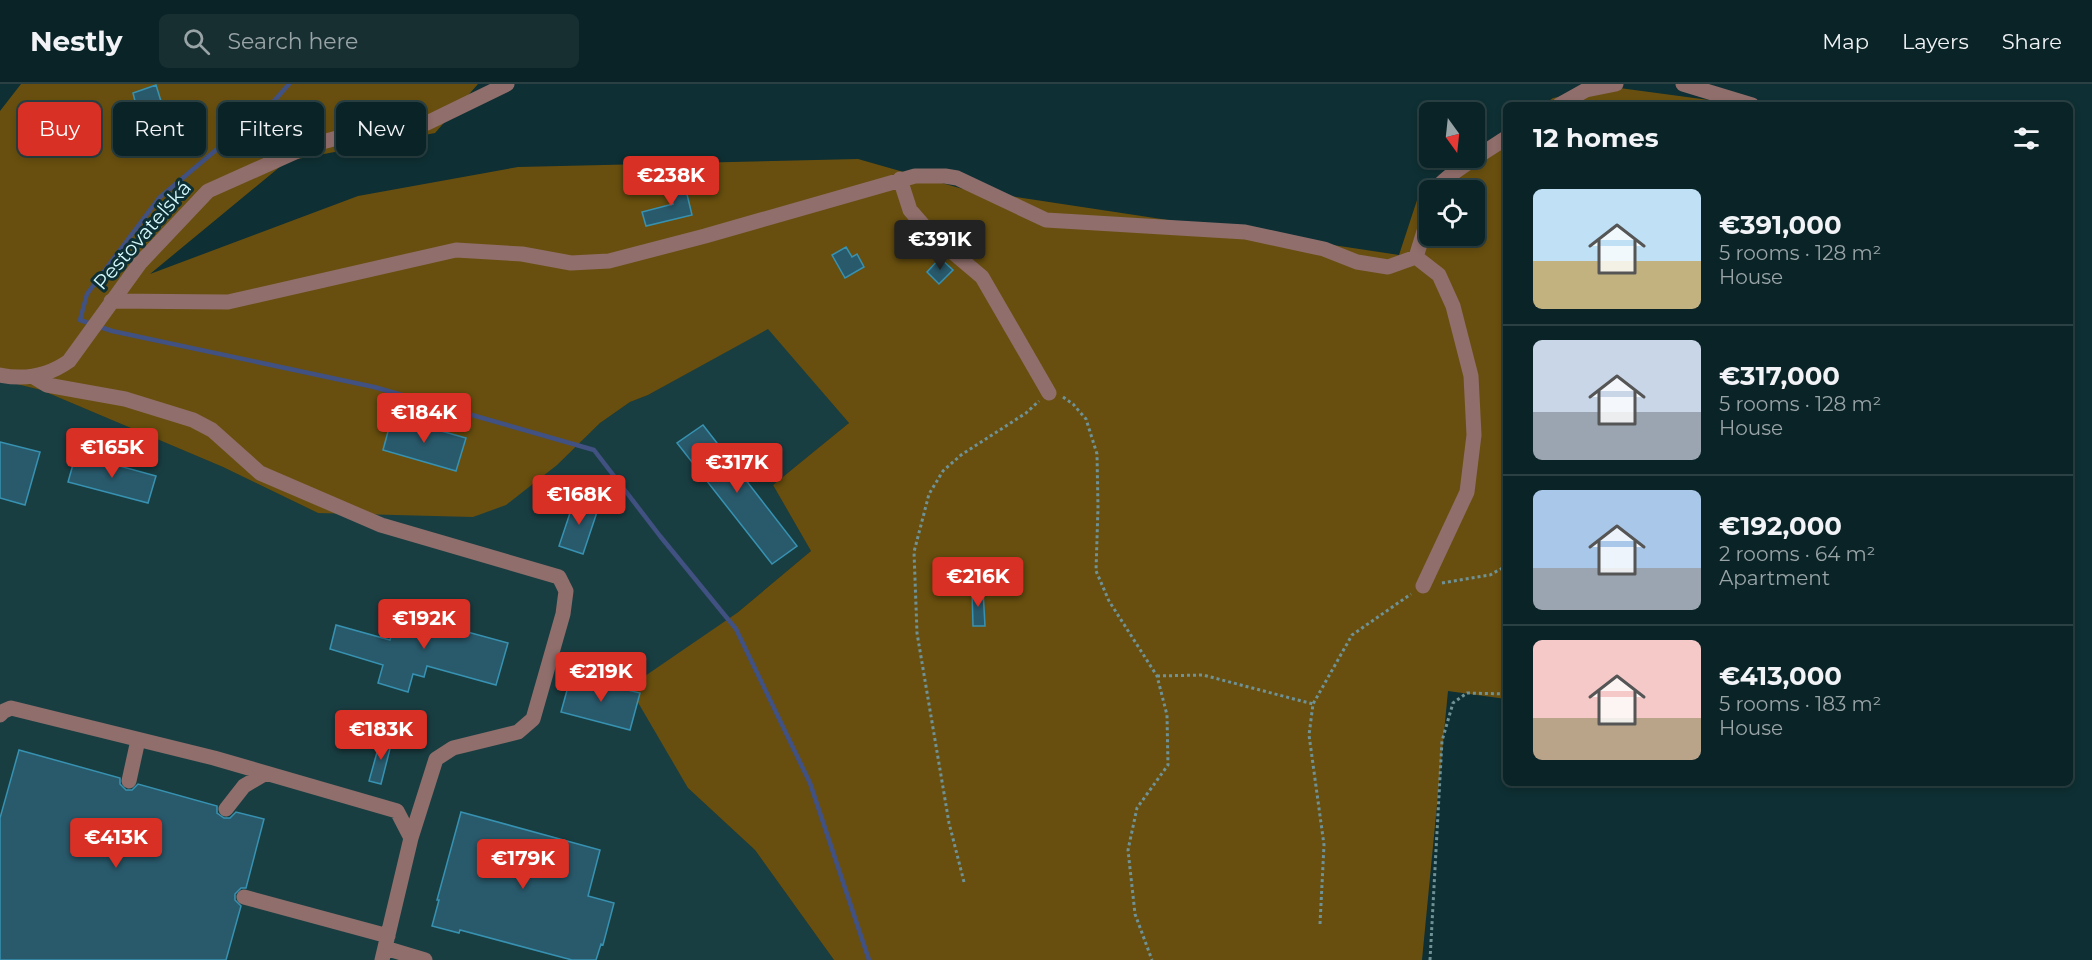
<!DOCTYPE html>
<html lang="en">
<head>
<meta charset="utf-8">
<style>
	body { margin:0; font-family:Montserrat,sans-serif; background:#182f32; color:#f1f3f6; height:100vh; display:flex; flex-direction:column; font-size:22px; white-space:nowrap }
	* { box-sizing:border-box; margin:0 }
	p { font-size:20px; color:#99a4a7 }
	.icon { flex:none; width:33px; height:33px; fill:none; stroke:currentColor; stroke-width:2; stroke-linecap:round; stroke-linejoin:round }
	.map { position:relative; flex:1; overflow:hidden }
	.panel { position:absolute; left:1503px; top:18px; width:570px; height:684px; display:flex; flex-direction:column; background:#0a2326; border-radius:9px; box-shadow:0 3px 9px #0003,0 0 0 2px #2a4043 }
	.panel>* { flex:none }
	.guide { position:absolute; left:18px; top:18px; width:570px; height:54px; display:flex; gap:12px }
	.needle { width:39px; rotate:165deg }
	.buttons { position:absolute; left:1419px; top:18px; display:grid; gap:12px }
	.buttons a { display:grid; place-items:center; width:66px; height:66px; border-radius:9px; background:#0a2326; box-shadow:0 3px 9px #0003,0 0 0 2px #2a4043; font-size:30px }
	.price { position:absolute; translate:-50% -51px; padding:0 14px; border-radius:6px; background:#d93025; color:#fff; font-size:20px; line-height:39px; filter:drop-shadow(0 2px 3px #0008) }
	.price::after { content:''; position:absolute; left:50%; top:36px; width:18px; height:14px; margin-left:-9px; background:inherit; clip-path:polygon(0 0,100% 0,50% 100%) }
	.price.on { background:#222; color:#fff }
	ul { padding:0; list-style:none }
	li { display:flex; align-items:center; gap:18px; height:150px; padding:0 30px }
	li+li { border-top:2px solid #2a4043 }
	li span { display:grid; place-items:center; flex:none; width:168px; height:120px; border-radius:9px; color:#555 }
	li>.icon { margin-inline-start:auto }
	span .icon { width:72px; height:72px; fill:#fffc; stroke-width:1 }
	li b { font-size:26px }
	h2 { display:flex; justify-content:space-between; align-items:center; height:72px; padding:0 30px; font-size:26px }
	.pill { padding:0 21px; border-radius:9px; background:#0a2326; box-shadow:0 3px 9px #0003,0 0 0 2px #2a4043; font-size:21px; line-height:54px }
	.pill.on { background:#d93025; color:#fff }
	header { display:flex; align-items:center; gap:36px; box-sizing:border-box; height:84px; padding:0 30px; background:#0a2326; border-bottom:2px solid #2a4043 }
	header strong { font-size:28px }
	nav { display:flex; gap:33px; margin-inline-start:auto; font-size:21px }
	.search { width:420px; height:54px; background:#182f32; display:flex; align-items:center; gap:15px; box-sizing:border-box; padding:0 21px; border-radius:9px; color:#99a4a7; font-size:22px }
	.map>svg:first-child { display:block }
	.built { fill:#193e42 }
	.green { fill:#684f0f; fill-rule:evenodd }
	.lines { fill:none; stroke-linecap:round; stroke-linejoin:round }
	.stream { stroke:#405182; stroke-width:4.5 }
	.building { fill:#295a6c; stroke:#3792b2; stroke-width:1.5 }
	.path { stroke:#6f9296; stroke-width:3; stroke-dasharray:3 3; stroke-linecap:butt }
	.minor { stroke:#906e6b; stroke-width:15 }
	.labels { text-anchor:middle; stroke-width:6; stroke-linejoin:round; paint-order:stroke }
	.street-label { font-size:20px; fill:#d4f9fd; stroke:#0e2f33 }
</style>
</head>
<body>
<header>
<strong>Nestly</strong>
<div class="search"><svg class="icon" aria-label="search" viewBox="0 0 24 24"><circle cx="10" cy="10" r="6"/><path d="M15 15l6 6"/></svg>Search here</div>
<nav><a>Map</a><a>Layers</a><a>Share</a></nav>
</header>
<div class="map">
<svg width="2092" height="876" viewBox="0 0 2092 876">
	<rect width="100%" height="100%" fill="#0e2f33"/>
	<path class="built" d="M768,244L849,339L773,401L811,467L737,529L688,704L755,766L834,876H0V296L41,306L223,383L318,429L556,381L600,339L630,318L648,311Z"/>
	<path class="green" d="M21,0H478L435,49L287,77L150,190L358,112L518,83L858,75L963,105L1399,171L1420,107L1506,47V615L1448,607L1422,876H834L755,766L688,704L629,603L737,529L811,467L773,401L849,339L768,245L648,311L630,318L600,339L557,381L506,421L473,433L318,429L223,383L41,306L0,296V27ZM1430,106H1474V152H1430Z
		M1612,3L1739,20L1740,21H1543L1553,14Z"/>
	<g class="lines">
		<path class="stream" d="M289,0L274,17L159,114L87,210L80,236L112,247L374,303L594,366L660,452L736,545L810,699L869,876"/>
	</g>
	<path class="building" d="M156,1L164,27L139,33L133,9Z
		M684,98L692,131L646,142L642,128L673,120L668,103Z
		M846,163L852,173L857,170L864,183L845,194L832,171Z
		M940,174L953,186L939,200L927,188Z
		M392,333L466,354L456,387L383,366Z
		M703,341L797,462L772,480L677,359Z
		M0,358L40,368L25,421L0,414Z
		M76,370L156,392L148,419L68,398Z
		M575,414L599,422L583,470L559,462Z
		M972,506H983L985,542H973Z
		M400,520L441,531L438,540L508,559L496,601L427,582L424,593L413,590L408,608L378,599L383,581L330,565L336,541L390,556Z
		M571,592L640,609L630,646L561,628Z
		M381,654L392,657L381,700L369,697Z
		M19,666L120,694V700L126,706H132L138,700L217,722V729L224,734H230L236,728L264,735L246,804H241L235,810V816L241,822L226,876H0V734Z
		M461,728L600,766L588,812L614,819L603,861L601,860L596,876H572L460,846L459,849L432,842L439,816H437Z"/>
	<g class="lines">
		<path class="path" d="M1063,313L1073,320L1086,335L1097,370L1098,423L1096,487L1109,517L1157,592L1167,631L1168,681L1137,724L1128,766L1135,830L1152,876
			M1442,499L1490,491L1506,482
			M1157,592L1203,591L1313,620
			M964,798L949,739L917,549L914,468L929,410L943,387L961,371L1026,329L1039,317
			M1320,840L1324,761L1309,651L1313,620L1352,551L1411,510
			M1430,876L1442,657L1453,619L1467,609L1506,610"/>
		<path class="minor" d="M1683,0L1752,21
			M1559,21L1586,6L1616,0
			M900,95L910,126L930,149L982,193L1049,309
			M1436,106C1439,95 1493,63 1506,54
			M1416,173L1439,191L1453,222L1471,292L1474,351L1467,408L1423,502
			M111,217L228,218L456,166L522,170L571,179L609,177L705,152L915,92H945L957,94L1046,136L1245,148L1324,165L1357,178L1388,183L1416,173L1430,128
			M0,291C25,296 48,292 69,277L140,179L208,107L311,61L367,46L427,39L507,0
			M34,293L47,301L125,315L193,336L212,346L260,389L381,441L559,493L566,507L563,530L533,635L518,648L453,664L436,675L411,754
			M0,631L4,627L11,624L214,674L397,727L411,754L382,876
			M129,697L138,656
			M226,725L244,702L266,689
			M244,813L388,852
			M385,864L425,876"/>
	</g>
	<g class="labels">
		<g class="street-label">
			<text transform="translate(142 151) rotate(-49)" y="7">Pestovateľská</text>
		</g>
	</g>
</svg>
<div class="buttons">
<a><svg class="needle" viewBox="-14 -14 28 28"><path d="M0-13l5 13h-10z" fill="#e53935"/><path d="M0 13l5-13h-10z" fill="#99a4a7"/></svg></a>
<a><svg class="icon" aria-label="locate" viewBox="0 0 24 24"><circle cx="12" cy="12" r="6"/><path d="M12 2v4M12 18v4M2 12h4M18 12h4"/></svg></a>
</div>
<b class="price" style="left:671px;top:123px">€238K</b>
<b class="price on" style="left:940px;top:187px">€391K</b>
<b class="price" style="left:424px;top:360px">€184K</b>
<b class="price" style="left:112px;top:395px">€165K</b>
<b class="price" style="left:737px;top:410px">€317K</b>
<b class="price" style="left:579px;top:442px">€168K</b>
<b class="price" style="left:978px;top:524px">€216K</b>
<b class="price" style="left:424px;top:566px">€192K</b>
<b class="price" style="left:601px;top:619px">€219K</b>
<b class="price" style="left:381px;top:677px">€183K</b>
<b class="price" style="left:116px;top:785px">€413K</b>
<b class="price" style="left:523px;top:806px">€179K</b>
<div class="guide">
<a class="pill on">Buy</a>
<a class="pill">Rent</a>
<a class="pill">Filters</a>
<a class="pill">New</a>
</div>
<section class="panel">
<h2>12 homes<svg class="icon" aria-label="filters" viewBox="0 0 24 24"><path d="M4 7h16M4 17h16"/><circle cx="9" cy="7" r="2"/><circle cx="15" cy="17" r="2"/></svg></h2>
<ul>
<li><span style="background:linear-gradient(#bfe0f5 60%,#c2b280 0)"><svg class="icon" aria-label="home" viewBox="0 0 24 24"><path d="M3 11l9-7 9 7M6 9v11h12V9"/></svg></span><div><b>€391,000</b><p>5 rooms · 128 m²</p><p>House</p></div></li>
<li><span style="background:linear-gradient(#c9d6e8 60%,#9aa5b1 0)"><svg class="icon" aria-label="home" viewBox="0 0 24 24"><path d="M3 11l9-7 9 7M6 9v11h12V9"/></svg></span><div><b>€317,000</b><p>5 rooms · 128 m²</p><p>House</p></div></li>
<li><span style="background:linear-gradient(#a9c7e8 65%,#9aa5b1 0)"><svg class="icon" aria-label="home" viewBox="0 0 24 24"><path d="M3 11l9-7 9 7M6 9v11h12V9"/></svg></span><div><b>€192,000</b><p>2 rooms · 64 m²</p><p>Apartment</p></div></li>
<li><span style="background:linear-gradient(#f6c9c9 65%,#b9a48a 0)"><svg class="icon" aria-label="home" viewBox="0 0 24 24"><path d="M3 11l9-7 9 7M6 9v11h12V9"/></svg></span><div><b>€413,000</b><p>5 rooms · 183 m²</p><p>House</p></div></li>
</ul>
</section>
</div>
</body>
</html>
